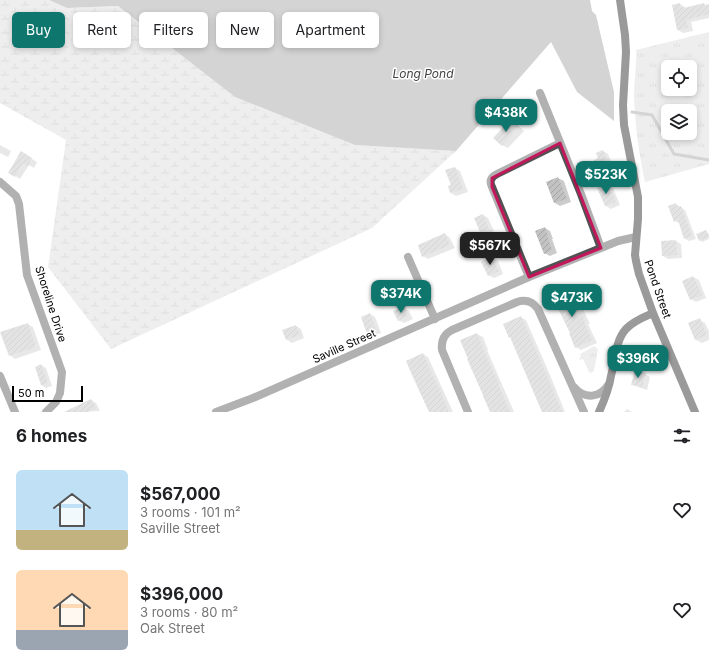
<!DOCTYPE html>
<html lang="en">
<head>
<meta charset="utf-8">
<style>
	body { margin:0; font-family:Inter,sans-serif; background:#f6f6f6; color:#202124; height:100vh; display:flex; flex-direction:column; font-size:15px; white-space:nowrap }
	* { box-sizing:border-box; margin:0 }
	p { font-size:13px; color:#757577 }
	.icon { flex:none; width:22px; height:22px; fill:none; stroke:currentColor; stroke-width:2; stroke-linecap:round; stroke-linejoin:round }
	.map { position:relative; height:412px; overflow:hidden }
	.panel { display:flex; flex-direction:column; background:#fff; flex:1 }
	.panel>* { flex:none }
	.hud { position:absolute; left:12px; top:12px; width:400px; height:36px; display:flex; gap:8px }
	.controls { position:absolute; left:661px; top:60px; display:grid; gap:8px }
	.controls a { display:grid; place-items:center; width:36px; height:36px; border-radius:6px; background:#fff; box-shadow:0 2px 6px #0003; font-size:20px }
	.scale { position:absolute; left:12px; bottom:10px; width:71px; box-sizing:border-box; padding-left:4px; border:2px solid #000; border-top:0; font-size:11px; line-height:14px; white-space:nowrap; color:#000; -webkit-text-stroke:3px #fff; paint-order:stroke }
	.price { position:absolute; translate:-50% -34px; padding:0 9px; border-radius:8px; background:#0f766e; color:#fff; font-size:13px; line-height:26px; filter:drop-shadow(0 1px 2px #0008) }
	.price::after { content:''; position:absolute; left:50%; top:24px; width:12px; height:9px; margin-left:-6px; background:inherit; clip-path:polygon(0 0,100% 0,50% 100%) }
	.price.current { background:#222; color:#fff }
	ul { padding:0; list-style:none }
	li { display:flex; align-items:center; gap:12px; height:100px; padding:0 16px }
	li span { display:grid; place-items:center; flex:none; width:112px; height:80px; border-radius:6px; color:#555 }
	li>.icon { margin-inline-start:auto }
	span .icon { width:48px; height:48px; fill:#fffc; stroke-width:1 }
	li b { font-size:17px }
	h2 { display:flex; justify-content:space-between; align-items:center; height:48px; padding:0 16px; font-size:17px }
	.tag { padding:0 14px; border-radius:6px; background:#fff; box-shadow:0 2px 6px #0003; font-size:14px; line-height:36px }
	.tag.current { background:#0f766e; color:#fff }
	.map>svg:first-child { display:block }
	.wetland { fill:url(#wetland-marsh) }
	.park { fill:url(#park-tufts); fill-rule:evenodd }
	.water { fill:#a0a0a0 }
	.shadow { fill:#0003 }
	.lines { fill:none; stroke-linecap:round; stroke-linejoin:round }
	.stream { stroke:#a0a0a0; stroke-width:3 }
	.building { fill:url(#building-hatch) }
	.street { stroke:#525252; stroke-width:8 }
	.secondary { stroke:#1f1f1f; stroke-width:8 }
	.marked { fill:none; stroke:#c2185b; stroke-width:3; stroke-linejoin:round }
	.labels { text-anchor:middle; stroke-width:3; stroke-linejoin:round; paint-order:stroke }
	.street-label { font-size:11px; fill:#000; stroke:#fff }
	.water-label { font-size:12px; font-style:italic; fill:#414141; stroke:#fff }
</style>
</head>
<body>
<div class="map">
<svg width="709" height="412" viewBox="0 0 709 412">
	<defs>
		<pattern id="wetland-marsh" width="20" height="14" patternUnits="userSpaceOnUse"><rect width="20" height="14" fill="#d9d9d9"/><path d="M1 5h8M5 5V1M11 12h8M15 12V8" fill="none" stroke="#b8b8b8"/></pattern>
		<pattern id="park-tufts" width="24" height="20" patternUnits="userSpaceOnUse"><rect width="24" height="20" fill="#d9d9d9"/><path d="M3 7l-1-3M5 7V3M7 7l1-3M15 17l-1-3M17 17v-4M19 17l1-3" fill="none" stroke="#b8b8b8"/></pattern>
		<pattern id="building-hatch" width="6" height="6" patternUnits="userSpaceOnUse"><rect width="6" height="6" fill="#c2c2c2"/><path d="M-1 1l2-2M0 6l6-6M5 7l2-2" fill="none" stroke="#a5a5a5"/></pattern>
	</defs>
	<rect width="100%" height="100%" fill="#fff"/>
	<path class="wetland" d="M0,0H49L67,8L118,6L235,97L355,145L456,151L372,228L111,349L48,267L66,140L0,103Z"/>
	<path class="park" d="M709,32V164L645,182C639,154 635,125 634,96C634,81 637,66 636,50ZM668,67H690V89H668ZM668,111H690V133H668Z
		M594,346L598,349L594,371L591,373L589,372L583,359L580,360L579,358L581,357L580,354Z"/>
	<path class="water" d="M49,0H590L592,11L596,15L614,92V121L577,92L551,42L456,151L355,145L235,97L118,6L67,8Z"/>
	<path class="shadow" d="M680,4L685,7L686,9L704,4L707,6L709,5V18L691,22L693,31L683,33L678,30Z
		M511,120L516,123L524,131L508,148L502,145Z
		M0,145L11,151L8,157L0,153Z
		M603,151L608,154L616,173L606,178L600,174L599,159Z
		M22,153L37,162L34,168L29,165L20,179L10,173Z
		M455,168L460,171L468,192L456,196L451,193Z
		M558,178L564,181L571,202L560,206L555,203Z
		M608,185L613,188L620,205L611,209L606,206L598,189Z
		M676,204L685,210L696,239L689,241L684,238L680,224L675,221Z
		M483,215L488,218L494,231L486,234L480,231Z
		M545,228L550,231L553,239H552L557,253L550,256L544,253Z
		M706,231L709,234V239L702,242L700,240Z
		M445,234L450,238L455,248L428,259L423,256Z
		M676,241L681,244L682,258L668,259L663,256Z
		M492,258L498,261L503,274L494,278L488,275Z
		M693,277L699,280L706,298L696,302L691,299Z
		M569,289L575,292L590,324H588L597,343L581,350L576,347Z
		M404,308L409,311L413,319L404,323L398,320Z
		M370,314L375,317L381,333L373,336L368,333Z
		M520,317L526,320L550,375L565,412H543Z
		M700,320L705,323L709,331V340L702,343L696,340L689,324Z
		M27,324L33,327L41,350L15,359L10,355Z
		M296,326L301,329L304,338L292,343L287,340Z
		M477,334L483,337L488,350H487L514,412H491Z
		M423,354L428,357L453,412H430Z
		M41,365L46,368L52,386L46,388L41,385Z
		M645,374L650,377L647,390L638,387L633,384Z
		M91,400L96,403L100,411L76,412Z
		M627,409L632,412H624Z"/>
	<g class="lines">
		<path class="stream" d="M632,112L652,115L674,154L709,160"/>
	</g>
	<path class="building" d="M680,3L681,8L683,7L684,8L704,3L705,5L709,4V14L686,20L688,28L677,30L672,5Z
		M511,119L519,127L502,146L493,138Z
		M603,150L611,170L600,175L593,161L598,158L596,153Z
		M21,151L32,158L28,166L23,163L15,177L8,173Z
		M455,167L463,189L450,193L448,186L451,185L445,170Z
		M558,177L567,199L554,203L546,182Z
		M608,184L616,202L605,206L597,188Z
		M676,203L677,207L681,206L692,236L684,239L678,220L674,222L668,206Z
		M483,214L489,228L480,232L474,218Z
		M545,227L548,236H547L552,250L544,254L535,231Z
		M706,230L709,237L699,241L696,234Z
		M445,233L450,245L422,257L418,245Z
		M676,240L677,255L662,256L661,241Z
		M492,257L499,271L488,276L481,262Z
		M693,276L702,295L690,300L682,281Z
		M569,288L585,321H584L592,340L575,348L569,333H570L552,296Z
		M404,307L408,316L398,321L393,311Z
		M370,313L376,330L367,334L361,317Z
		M521,316L545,371L562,412H542L510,337L509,338L503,324Z
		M700,318L707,335L695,340L688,323Z
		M28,323L36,347L9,356L0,332Z
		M296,325L300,335L286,340L282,330Z
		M477,333L483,347H482L499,384H498L510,412H490L483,396V395L467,359H468L460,340Z
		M423,353L431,372L440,390L449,412H429L412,375L406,361Z
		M41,364L48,383L41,385L35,367Z
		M635,370L646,373L642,387L631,385Z
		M91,399L96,408L88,412H64Z"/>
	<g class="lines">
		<path class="street" d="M540,93L581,194L601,248
			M0,182L16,196L19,204L27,275L62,372L60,393L56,402L46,412
			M408,257L435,319
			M529,277L492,187C489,181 491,177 497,174L560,143
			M0,376L15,412
			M574,387C585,400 600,398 609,384
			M216,412L253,398L529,277L601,248L618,241L636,237
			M468,412L442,350C441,341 444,334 452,330L517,302C526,299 533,302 538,309L584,412"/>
		<path class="secondary" d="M620,0L625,35L626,52L623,105L624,125L638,197V219L635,255L636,261L639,274L653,313L695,412
			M599,412C604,401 609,389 611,376C615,361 615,341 626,329C633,321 644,317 653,313"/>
	</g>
	<path d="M0 0H709V412H0ZM560,143L601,248L529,277L492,187V178Z" fill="#fff" fill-opacity=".55" fill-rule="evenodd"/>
	<path class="marked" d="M560,143L601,248L529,277L492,187V178Z"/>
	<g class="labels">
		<g class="street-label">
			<text transform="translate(658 289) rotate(71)" y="4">Pond Street</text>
			<text transform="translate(51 304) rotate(72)" y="4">Shoreline Drive</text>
			<text transform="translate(344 346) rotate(-24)" y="4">Saville Street</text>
		</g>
		<g class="water-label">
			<text x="423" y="78">Long Pond</text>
		</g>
	</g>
</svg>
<div class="controls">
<a><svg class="icon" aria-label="locate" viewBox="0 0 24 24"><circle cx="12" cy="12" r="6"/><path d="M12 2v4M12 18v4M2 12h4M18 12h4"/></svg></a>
<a><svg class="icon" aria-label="layers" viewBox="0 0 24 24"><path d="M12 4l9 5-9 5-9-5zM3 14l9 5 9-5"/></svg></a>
</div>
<div class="scale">50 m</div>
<b class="price" style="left:506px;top:133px">$438K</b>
<b class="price" style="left:606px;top:195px">$523K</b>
<b class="price current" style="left:490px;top:266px">$567K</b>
<b class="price" style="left:401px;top:314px">$374K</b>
<b class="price" style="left:572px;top:318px">$473K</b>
<b class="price" style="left:638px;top:379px">$396K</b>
<div class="hud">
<a class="tag current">Buy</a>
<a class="tag">Rent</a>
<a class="tag">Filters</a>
<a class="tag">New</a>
<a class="tag">Apartment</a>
</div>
</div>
<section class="panel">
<h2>6 homes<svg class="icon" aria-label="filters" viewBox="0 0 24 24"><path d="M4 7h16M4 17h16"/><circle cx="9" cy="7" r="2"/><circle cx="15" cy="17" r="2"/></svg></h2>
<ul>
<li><span style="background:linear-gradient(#bfe0f5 75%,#c2b280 0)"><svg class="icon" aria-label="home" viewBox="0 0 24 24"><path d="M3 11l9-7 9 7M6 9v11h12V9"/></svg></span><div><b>$567,000</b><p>3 rooms · 101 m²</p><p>Saville Street</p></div><svg class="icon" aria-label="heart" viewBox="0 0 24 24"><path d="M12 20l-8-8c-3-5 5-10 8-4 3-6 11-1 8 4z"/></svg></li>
<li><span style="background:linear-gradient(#ffd9b3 75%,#9aa5b1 0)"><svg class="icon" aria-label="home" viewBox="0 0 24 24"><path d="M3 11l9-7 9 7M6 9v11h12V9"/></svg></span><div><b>$396,000</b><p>3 rooms · 80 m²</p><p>Oak Street</p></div><svg class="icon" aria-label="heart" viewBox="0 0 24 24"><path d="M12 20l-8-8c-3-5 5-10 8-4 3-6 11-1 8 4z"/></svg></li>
</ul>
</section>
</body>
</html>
